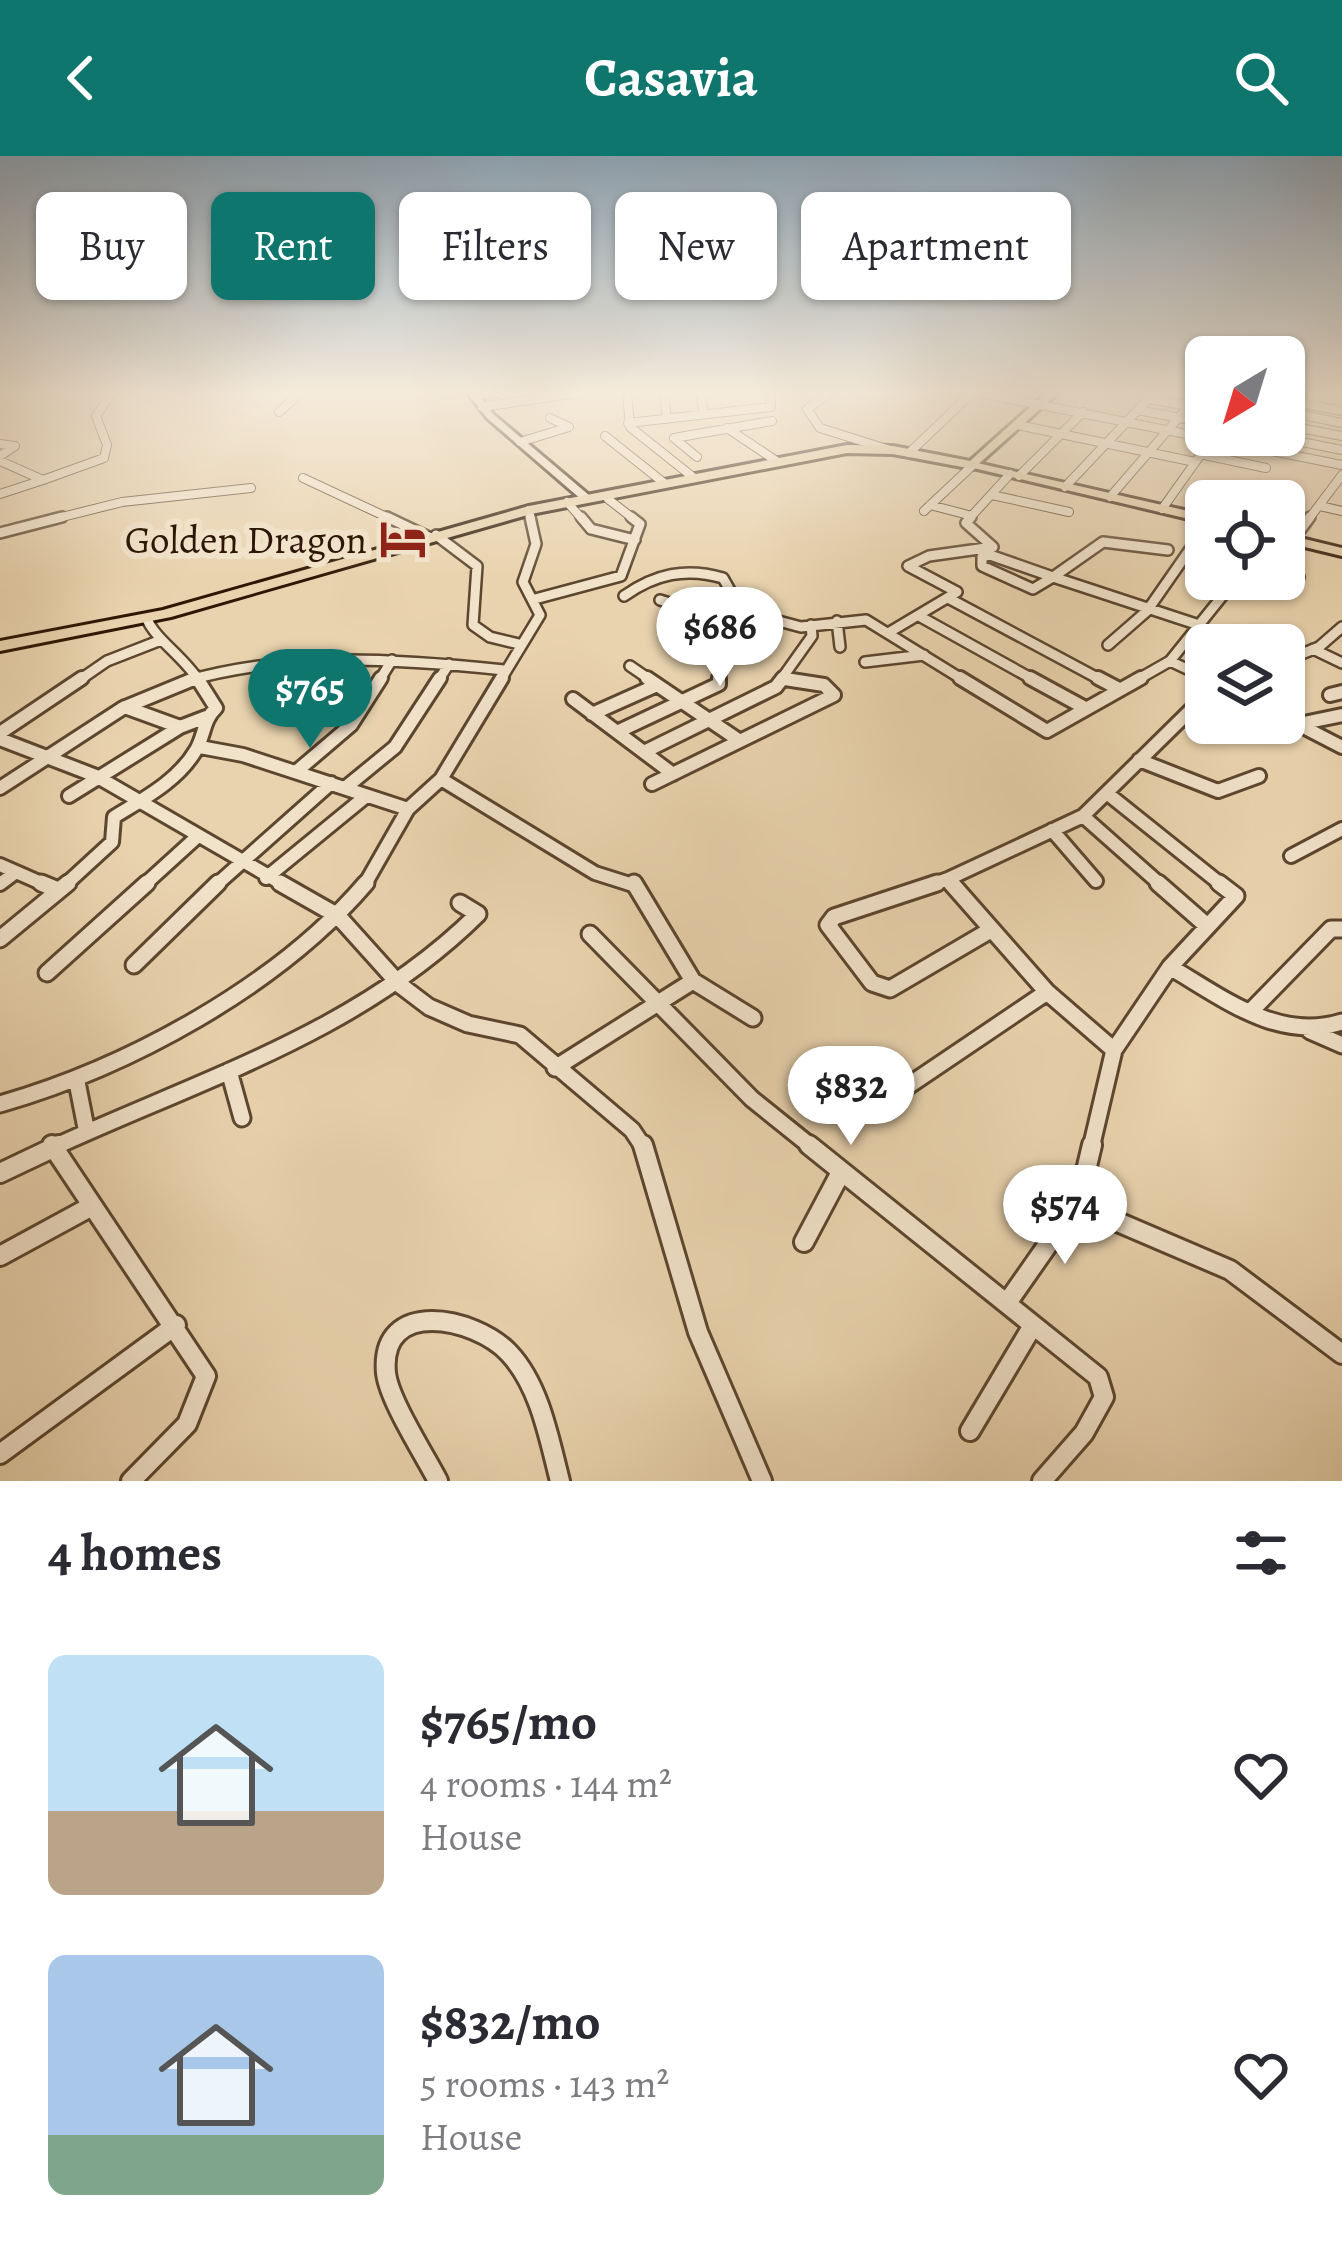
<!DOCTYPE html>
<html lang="en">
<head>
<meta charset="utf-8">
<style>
	body { margin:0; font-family:Alegreya,serif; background:#f2f2f3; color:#2b2b33; height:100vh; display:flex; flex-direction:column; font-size:45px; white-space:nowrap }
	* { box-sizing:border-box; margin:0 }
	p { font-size:39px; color:#7c7c81 }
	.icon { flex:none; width:66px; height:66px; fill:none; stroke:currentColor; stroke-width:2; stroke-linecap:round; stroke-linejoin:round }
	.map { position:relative; height:1325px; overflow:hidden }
	.sheet { display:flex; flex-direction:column; background:#fff; flex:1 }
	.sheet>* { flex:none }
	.hud { position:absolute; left:36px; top:36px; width:1272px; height:108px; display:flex; gap:24px }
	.needle { width:78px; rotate:218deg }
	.tools { position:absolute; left:1185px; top:180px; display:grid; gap:24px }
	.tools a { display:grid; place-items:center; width:120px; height:120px; border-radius:18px; background:#fff; box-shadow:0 3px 9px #0004; font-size:60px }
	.price { position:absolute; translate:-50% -102px; padding:0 27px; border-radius:42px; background:#fff; color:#222; font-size:39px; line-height:78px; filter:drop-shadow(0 3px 6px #0008) }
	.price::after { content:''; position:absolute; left:50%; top:72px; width:36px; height:27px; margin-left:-18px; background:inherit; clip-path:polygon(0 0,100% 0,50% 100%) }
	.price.selected { background:#0f766e; color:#fff }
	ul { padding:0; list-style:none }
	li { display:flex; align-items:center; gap:36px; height:300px; padding:0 48px }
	li span { display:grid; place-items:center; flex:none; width:336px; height:240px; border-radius:18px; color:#555 }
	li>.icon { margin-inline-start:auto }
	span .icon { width:144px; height:144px; fill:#fffc; stroke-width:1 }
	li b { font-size:51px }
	h2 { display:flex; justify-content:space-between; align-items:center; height:144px; padding:0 48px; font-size:51px }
	.chip { padding:0 42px; border-radius:18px; background:#fff; box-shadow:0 3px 9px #0004; font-size:42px; line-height:108px }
	.chip.selected { background:#0f766e; color:#fff }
	header { display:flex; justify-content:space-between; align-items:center; height:156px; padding:0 48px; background:#0f766e; color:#fff; font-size:54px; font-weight:600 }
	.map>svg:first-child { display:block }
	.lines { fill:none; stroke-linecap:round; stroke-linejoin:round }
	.street-far4-casing { stroke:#5c462e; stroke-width:10 }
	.street-far3-casing { stroke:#5c462e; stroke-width:14 }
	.street-far2-casing { stroke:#5c462e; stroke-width:18 }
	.street-far1-casing { stroke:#5c462e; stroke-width:21 }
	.street-casing { stroke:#5c462e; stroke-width:24 }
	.secondary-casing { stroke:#2d1704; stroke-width:6 }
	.primary-casing { stroke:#2d1704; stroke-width:6 }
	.highway-casing { stroke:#2d1704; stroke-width:6 }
	.street-far4 { stroke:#f1e2ca; stroke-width:8 }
	.street-far3 { stroke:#f1e2ca; stroke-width:9 }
	.street-far2 { stroke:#f1e2ca; stroke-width:12 }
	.street-far1 { stroke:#f1e2ca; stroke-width:15 }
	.street { stroke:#f1e2ca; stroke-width:18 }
	.secondary { fill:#f1e2ca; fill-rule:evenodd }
	.primary { fill:#e9d3ae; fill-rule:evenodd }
	.highway { fill:#e9d3ae; fill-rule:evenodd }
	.labels { text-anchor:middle; stroke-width:12; stroke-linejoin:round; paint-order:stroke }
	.far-poi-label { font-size:39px; fill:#2d1704; stroke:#f1e2ca; text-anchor:end }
</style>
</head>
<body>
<header><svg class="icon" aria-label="back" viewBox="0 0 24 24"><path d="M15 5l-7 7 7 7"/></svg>Casavia<svg class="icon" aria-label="search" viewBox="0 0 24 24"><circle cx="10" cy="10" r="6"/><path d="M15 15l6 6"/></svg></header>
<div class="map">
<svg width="1342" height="1325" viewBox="0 0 1342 1325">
	<rect width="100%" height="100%" fill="#e9d3ae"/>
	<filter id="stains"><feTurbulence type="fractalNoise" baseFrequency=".00167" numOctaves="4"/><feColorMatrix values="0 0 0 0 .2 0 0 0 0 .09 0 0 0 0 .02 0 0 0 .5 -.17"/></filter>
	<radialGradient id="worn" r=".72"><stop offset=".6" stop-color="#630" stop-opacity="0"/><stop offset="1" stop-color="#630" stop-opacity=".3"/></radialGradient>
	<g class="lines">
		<defs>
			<path id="street-far4" d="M627,237L630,271L694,322
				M664,237L667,263
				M700,237L704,258
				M830,237L807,253L820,272L890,294
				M980,237L1342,309
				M474,240L497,237
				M1149,243L1206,253
				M1284,244L1342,255
				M482,251L578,237
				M1138,254L1206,267
				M1284,255L1342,267
				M279,256L301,237
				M628,267L771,251L770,237
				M1018,269L1195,306
				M1284,269L1342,280
				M727,272L778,306
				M1268,279L1342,294
				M605,280L664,327
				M520,286L569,271L550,262
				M0,288L15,290L0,300
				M909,297L972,237
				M1200,298L1266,312
				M697,301L674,282L772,265
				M0,305L43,324L0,338
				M1019,320L1083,256
				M303,322L393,364
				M43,324L104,302L107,289L96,260L112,237
				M1065,331L1154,237
				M992,339L1069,356
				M1110,341L1200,237
				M608,343L635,364
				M567,346L583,364
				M930,349L972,360
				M1320,350L1342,355
				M1162,353L1214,280
				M529,354L531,364
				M924,355L973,309
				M50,364L122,346L251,332
				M968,364L1010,318
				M1308,364L1342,319"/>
			<path id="street-far3" d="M387,361L429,381
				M581,361L591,373L635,384
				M0,377L62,361
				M436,379L477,410L473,469L490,481L519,488
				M1293,384L1310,361
				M990,399L1053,421L1033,433L982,410V401Z
				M1053,421L1202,470
				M1053,421L1103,386L1168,394
				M1254,423L1283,436
				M1273,431L1299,421
				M624,440C655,418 686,411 723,422L736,445L771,463
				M535,443L621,420L640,368L631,361
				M950,443L1103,525
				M660,444L708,459L739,447
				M919,460L1036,525
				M147,463C155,483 184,501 199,525
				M837,465L840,491
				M888,477L957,436L908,410L929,400L993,391L966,367L971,361
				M1108,489L1147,455L1202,376
				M1313,493L1342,507
				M756,497V477L771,463L801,471L866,464L965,525
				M1170,505L1206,522
				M1284,505L1319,491L1342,471
				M865,506L924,499
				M630,510L652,525
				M785,523L796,525
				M78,525L107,505L161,484
				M186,525C292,495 395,503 504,514
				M379,525L392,504
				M438,525L449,508
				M500,525L540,459L523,426L536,388L530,361
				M719,525L721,477H756
				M780,525L812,480L811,469
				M1135,525L1170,505L1236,423"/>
			<path id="street-far2" d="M647,522L740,585
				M960,522L1047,575L1141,522
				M1030,522L1085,552
				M1098,522L1119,533
				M1330,539L1342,536
				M573,543L673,618
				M125,551L180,571
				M592,558L657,529
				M1284,561L1342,591
				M1227,567L1241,573
				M1299,568L1342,559
				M617,576L719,528V522
				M0,577L82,522
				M0,583L96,620L286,730
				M200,591L243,599L408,653
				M644,596L776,531L783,522
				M1139,604L1218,635L1259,620
				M297,615L351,569L381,522
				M441,623L595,717L636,730
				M652,628L834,539L824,529L785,523
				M0,632L123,552L196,522
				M345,632L395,591L440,522
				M1108,638L1223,730
				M69,640L180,571L206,561
				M1083,660L1162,730
				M1052,674L1096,725
				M1291,700L1342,673
				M0,709L48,730
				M266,722L365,641
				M0,728L16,716
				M64,730L112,686L114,661C143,643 178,625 196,594C205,579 203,564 216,552L197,522
				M143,730L198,680
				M215,730L331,627
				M364,730L408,653L441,623L502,522
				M928,730L948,723
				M954,730L948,723L1083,660L1206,539"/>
			<path id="street-far1" d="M41,727L58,734
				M280,727L338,760L400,829L429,851L468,868L520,879L632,974L644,992
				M634,727L693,825L753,862
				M937,727L834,761L828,769L872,827L890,833L989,775
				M951,727L1047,836L1114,894
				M1158,727L1206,769
				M590,778L752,943L813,992
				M0,783L68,727
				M134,809L218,727
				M1170,811C1223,842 1278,886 1342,866
				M47,817L147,727
				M1250,856L1331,773H1342
				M1310,875L1342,889
				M555,912L693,825
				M229,915L242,962
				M77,926L86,972
				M902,934L1047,836
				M0,948C129,911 278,830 366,727
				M52,992C202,923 359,876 478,758L460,747
				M1091,992L1114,894L1170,811L1236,740L1219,727"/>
			<path id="street" d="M52,989L206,1220L187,1268L131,1325
				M643,989L698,1176L762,1325
				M809,989L1098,1221L1104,1241L1084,1277L1042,1325
				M1092,989L1079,1044L1085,1052L1230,1114L1342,1198
				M0,1017L59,989
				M804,1086L840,1018
				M0,1100L92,1050
				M1007,1147L1079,1044
				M970,1275L1032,1171
				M0,1298L176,1169
				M438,1325C424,1298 389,1244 386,1217C379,1141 475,1161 509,1197C540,1230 549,1283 560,1325"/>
			<path id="secondary" d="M468,237H477L493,258L590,340V344H582L487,262Z"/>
			<path id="primary" d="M973,306L1206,359V367L969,311V307Z
				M1284,378L1342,392V400L1284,386Z"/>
			<path id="highway" d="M1046,237H1058L973,313L893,298L847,297L531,358L171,461L0,495V485L163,454L529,350L847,289L893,290L970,305Z"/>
		</defs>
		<use href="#street-far4" class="street-far4-casing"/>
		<use href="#street-far3" class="street-far3-casing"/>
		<use href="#street-far2" class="street-far2-casing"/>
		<use href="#street-far1" class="street-far1-casing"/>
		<use href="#street" class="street-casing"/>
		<use href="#secondary" class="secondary-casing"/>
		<use href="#primary" class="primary-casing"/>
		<use href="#highway" class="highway-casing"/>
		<use href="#street-far4" class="street-far4"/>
		<use href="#street-far3" class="street-far3"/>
		<use href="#street-far2" class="street-far2"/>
		<use href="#street-far1" class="street-far1"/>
		<use href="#street" class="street"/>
		<use href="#secondary" class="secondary"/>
		<use href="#primary" class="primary"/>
		<use href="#highway" class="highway"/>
	</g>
	<linearGradient id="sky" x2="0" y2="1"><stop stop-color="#8fa7ba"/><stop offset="0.56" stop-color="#f5ebdb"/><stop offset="1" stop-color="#f5ebdb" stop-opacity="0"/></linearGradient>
	<rect width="1342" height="423" fill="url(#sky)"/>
	<defs>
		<symbol id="hotel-bare" viewBox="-9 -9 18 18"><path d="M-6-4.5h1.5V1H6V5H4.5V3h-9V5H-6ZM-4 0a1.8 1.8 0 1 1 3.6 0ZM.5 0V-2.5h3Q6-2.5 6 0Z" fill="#8f2418" stroke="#f1e2ca" stroke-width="2.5" paint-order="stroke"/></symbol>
	</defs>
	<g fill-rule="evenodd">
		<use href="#hotel-bare" x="370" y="350" width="66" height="66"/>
	</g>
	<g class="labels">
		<g class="far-poi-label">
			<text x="367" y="397">Golden Dragon</text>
		</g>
	</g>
	<rect width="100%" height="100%" filter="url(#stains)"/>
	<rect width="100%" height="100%" fill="url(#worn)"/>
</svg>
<div class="tools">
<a><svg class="needle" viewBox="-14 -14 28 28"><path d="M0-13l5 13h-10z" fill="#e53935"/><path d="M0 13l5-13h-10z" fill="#7c7c81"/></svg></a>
<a><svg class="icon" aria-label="locate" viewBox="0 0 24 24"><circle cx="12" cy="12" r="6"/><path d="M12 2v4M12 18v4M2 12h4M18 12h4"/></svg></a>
<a><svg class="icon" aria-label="layers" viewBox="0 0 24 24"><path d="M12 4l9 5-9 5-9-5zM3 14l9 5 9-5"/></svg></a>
</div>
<b class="price" style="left:720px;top:533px">$686</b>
<b class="price selected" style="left:310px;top:595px">$765</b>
<b class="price" style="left:851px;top:992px">$832</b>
<b class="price" style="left:1065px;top:1111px">$574</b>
<div class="hud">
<a class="chip">Buy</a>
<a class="chip selected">Rent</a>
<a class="chip">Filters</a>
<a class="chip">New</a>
<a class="chip">Apartment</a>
</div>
</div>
<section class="sheet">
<h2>4 homes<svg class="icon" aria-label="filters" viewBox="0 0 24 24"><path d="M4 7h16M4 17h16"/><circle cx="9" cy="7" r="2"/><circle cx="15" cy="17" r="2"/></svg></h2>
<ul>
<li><span style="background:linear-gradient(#bfe0f5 65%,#b9a48a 0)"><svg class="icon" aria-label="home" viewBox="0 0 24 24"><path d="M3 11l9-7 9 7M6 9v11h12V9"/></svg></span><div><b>$765/mo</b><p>4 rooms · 144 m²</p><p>House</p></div><svg class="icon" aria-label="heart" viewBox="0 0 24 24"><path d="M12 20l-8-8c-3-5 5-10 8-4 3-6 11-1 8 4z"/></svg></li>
<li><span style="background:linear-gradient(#a9c7e8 75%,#7fa58c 0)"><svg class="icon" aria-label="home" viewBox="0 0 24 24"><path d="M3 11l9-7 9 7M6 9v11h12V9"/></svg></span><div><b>$832/mo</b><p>5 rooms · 143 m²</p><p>House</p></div><svg class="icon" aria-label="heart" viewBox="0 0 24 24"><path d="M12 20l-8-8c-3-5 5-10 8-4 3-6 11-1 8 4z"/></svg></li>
</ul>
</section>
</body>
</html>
